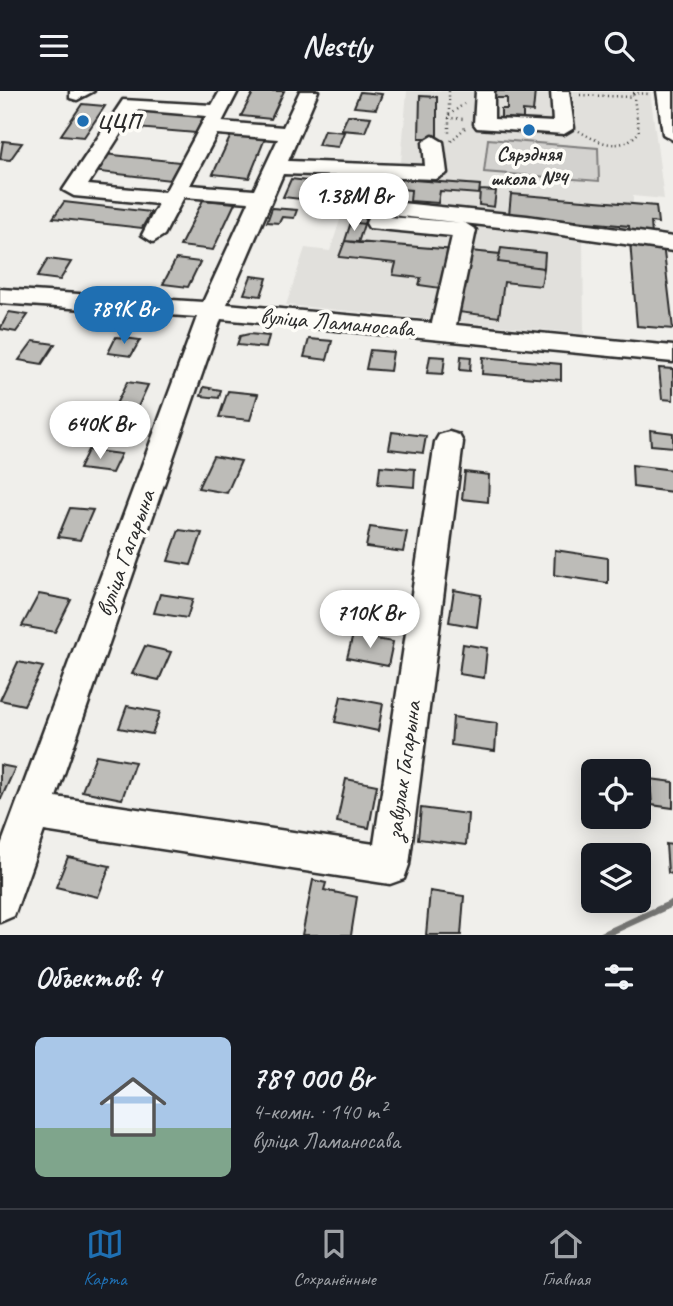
<!DOCTYPE html>
<html lang="ru">
<head>
<meta charset="utf-8">
<style>
	body { margin:0; font-family:Caveat,sans-serif; background:#20242c; color:#f1f3f6; height:100vh; display:flex; flex-direction:column; font-size:26px; white-space:nowrap }
	* { box-sizing:border-box; margin:0 }
	p { font-size:23px; color:#9ea1a6 }
	.icon { flex:none; width:38px; height:38px; fill:none; stroke:currentColor; stroke-width:2; stroke-linecap:round; stroke-linejoin:round }
	.map { position:relative; height:844px; overflow:hidden }
	.details { display:flex; flex-direction:column; background:#171b24; flex:1 }
	.details>* { flex:none }
	.buttons { position:absolute; left:581px; top:668px; display:grid; gap:14px }
	.buttons a { display:grid; place-items:center; width:70px; height:70px; border-radius:10px; background:#171b24; box-shadow:0 4px 18px #0003; font-size:35px }
	.price { position:absolute; translate:-50% -60px; padding:0 16px; border-radius:24px; background:#fff; color:#222; font-size:23px; line-height:46px; filter:drop-shadow(0 2px 4px #0008) }
	.price::after { content:''; position:absolute; left:50%; top:42px; width:21px; height:16px; margin-left:-10px; background:inherit; clip-path:polygon(0 0,100% 0,50% 100%) }
	.price.current { background:#1f6fb2; color:#fff }
	ul { padding:0; list-style:none }
	li { display:flex; align-items:center; gap:21px; height:175px; padding:0 35px }
	li+li { border-top:2px solid #363941 }
	li span { display:grid; place-items:center; flex:none; width:196px; height:140px; border-radius:10px; color:#555 }
	li>.icon { margin-inline-start:auto }
	span .icon { width:84px; height:84px; fill:#fffc; stroke-width:1 }
	li b { font-size:30px }
	h2 { display:flex; justify-content:space-between; align-items:center; height:84px; padding:0 35px; font-size:30px }
	header { display:flex; justify-content:space-between; align-items:center; height:91px; padding:0 35px; background:#171b24; font-size:32px; font-weight:800 }
	.menu { display:flex; justify-content:space-around; align-items:center; height:98px; border-top:2px solid #363941; background:#171b24; font-size:19px; color:#9ea1a6 }
	.menu a { display:grid; justify-items:center; gap:4px }
	.menu .current { color:#1f6fb2 }
	.map>svg:first-child { display:block }
	.built { fill:#e1e0dc }
	.green { fill:#d3d2cf; stroke:#7f7e7d; stroke-width:2 }
	.lines { fill:none; stroke-linecap:round; stroke-linejoin:round }
	.stream { stroke:#777775; stroke-width:7 }
	.building { fill:#bdbcb8; stroke:#2b2b2b; stroke-width:2 }
	.minor-casing { stroke:#2b2b2b; stroke-width:5 }
	.path { stroke:#2b2b2b; stroke-width:2.5; stroke-dasharray:1 3.5; stroke-linecap:butt }
	.minor { fill:#fdfcf7; fill-rule:evenodd }
	.poi-dot { fill:#1f6fb2; stroke:#fdfcf7; stroke-width:2.5 }
	.labels { text-anchor:middle; stroke-width:7; stroke-linejoin:round; paint-order:stroke }
	.far-poi-label { font-size:21px; font-weight:bold; fill:#2b2b2b; stroke:#fdfcf7; text-anchor:start }
	.street-label { font-size:24px; fill:#2b2b2b; stroke:#fdfcf7 }
</style>
</head>
<body>
<header><svg class="icon" aria-label="menu" viewBox="0 0 24 24"><path d="M4 6h16M4 12h16M4 18h16"/></svg>Nestly<svg class="icon" aria-label="search" viewBox="0 0 24 24"><circle cx="10" cy="10" r="6"/><path d="M15 15l6 6"/></svg></header>
<div class="map">
<svg width="673" height="844" viewBox="0 0 673 844">
	<rect width="100%" height="100%" fill="#f0efeb"/>
	<filter id="ink" filterUnits="userSpaceOnUse"><feTurbulence type="fractalNoise" baseFrequency=".0143" numOctaves="2"/><feDisplacementMap in="SourceGraphic" scale="14" xChannelSelector="R" yChannelSelector="G"/><feConvolveMatrix kernelMatrix="1 2 1 2 8 2 1 2 1" color-interpolation-filters="sRGB"/></filter>
	<g filter="url(#ink)">
		<path class="built" d="M407,0H650L664,108L633,105V113L656,115L658,132H651L652,145L583,146L584,243L286,214L305,157L330,160L353,89L399,95Z"/>
		<path class="green" d="M488,48L598,57L599,90L484,81Z"/>
		<g class="lines">
			<path class="stream" d="M603,844L673,812"/>
		</g>
		<path class="building" d="M254,0H284L271,28L241,25Z
			M493,0H535L533,21L523,20V28L501,27V18H507V7H493Z
			M493,0H535L533,21L523,20V28L501,27V18H507V7H493Z
			M360,1L382,3L376,18L354,16Z
			M420,5L437,6V47H419Z
			M82,13L105,15L84,46L61,44Z
			M133,18L204,24L196,42L123,36Z
			M348,24L371,26L365,41L341,39Z
			M324,39L344,41L338,56L318,54Z
			M232,42L266,45L249,87L213,83Z
			M3,50L22,52L10,69L0,68Z
			M104,63L180,71L170,89L92,80Z
			M291,88L316,91L309,109L283,106Z
			M400,88L480,94L479,103L440,100L438,112L410,110L411,99L399,98Z
			M361,97L401,101L399,112L358,109Z
			M480,99L496,100L494,116L479,114Z
			M511,103L656,115L658,132L651,131L652,145L630,143L629,135L509,124Z
			M203,109L235,112L213,159L180,155Z
			M358,109L372,110L364,133L351,131Z
			M64,111L151,121L142,137L53,127Z
			M272,117L297,119L294,127L282,126L279,132L267,131Z
			M351,131L364,133L358,152L345,150Z
			M345,150L455,159L447,198L419,194L421,187L393,184L396,172L339,166Z
			M630,150L663,153L673,238L637,235Z
			M501,157L545,162L544,177L498,171Z
			M470,160L500,163L498,171L544,177L541,195L504,191L499,226L458,221Z
			M48,168L71,171L60,189L37,186Z
			M176,168L200,171L188,196L163,193Z
			M251,185L267,187L261,205L244,203Z
			M9,221L28,224L16,241L0,238Z
			M249,243L269,245L266,257L237,254L240,245Z
			M116,246L140,249L131,265L108,262Z
			M309,248L332,250L327,269L304,266Z
			M33,250L55,253L42,273L19,269Z
			M370,259L393,261L390,280L366,278Z
			M430,265L445,266L443,283L427,282Z
			M461,265L471,266L470,280L460,279Z
			M483,266L561,273V289L482,283Z
			M659,277L673,278V309L662,308Z
			M127,291L148,294L138,316L116,313Z
			M204,296L221,299L219,307L201,305Z
			M228,300L258,303L250,329L219,326Z
			M650,339L673,342V356L651,354Z
			M392,341L426,345L423,362L389,358Z
			M88,359L121,363L112,382L79,378Z
			M213,365L241,370L227,402L198,397Z
			M632,374L673,379V401L633,396Z
			M380,375L415,378L414,396L378,393Z
			M465,381L489,384L488,411L462,408Z
			M70,417L93,419L80,449L58,446Z
			M370,436L407,441L403,461L366,456Z
			M179,439L202,442L191,474L168,470Z
			M555,459L608,467V492L554,484Z
			M454,499L481,504L477,536L449,531Z
			M39,503L71,509L55,541L22,535Z
			M160,503L193,508L187,527L154,522Z
			M353,544L393,551L388,575L347,567Z
			M463,553L487,557L484,587L459,583Z
			M145,555L171,561L159,589L132,583Z
			M18,571L43,576L24,614L0,609Z
			M341,605L383,613L378,640L335,631Z
			M127,615L160,621L152,643L119,637Z
			M453,626L497,632L495,660L451,654Z
			M96,664L135,671L122,708L82,700Z
			M0,674L15,677L1,708H0Z
			M346,688L377,694L369,737L337,731Z
			M650,688L673,691V717L652,714Z
			M421,717L468,723L466,754L418,748Z
			M666,753L673,754V783L668,782Z
			M68,766L110,775L98,806L56,796Z
			M313,789L326,792L324,799L357,806L351,844H302Z
			M430,800L464,805L461,844H426Z"/>
		<g class="lines">
			<defs>
				<path id="minor" d="M70,0H94L77,9L70,7Z
					M220,0H238L222,31L283,36L300,0H318L288,70L425,75L423,51L433,45L443,51L447,82L436,88L283,83L227,213L432,232L452,145L369,137L366,132L374,112L382,110L527,125L673,146V160L527,139L391,124L390,126L465,132L476,139L456,234L673,255V271L221,228L56,706L374,753L435,351L439,344L449,341L459,344L463,351L409,774L404,788L390,793L44,740L14,825L0,831V757L197,226L0,212V198L203,211L249,111L184,106L164,144L153,151L142,144L158,113L74,105L63,99L123,9L212,14ZM136,19L206,25L165,101L88,94ZM217,43L278,48L254,99L190,94Z
					M476,0H494V28L553,31L551,0H569L574,37L564,43L477,37L474,33Z
					M657,0H673V49L663,43Z"/>
			</defs>
			<use href="#minor" class="minor-casing"/>
			<path class="path" d="M449,0V45
				M633,2L649,3
				M580,4L634,6
				M449,24L464,13
				M448,27L464,28
				M579,40C599,52 621,62 639,41L633,0
				M451,50L466,36"/>
			<use href="#minor" class="minor"/>
		</g>
	</g>
	<g class="poi-dot">
		<circle cx="83" cy="30" r="7"/>
		<circle cx="529" cy="39" r="7"/>
	</g>
	<g class="labels">
		<g class="far-poi-label">
			<text x="97" y="37">ЦЦП</text>
			<text x="529" y="70" text-anchor="middle">Сярэдняя<tspan x="529" dy="24">школа №4</tspan></text>
		</g>
		<g class="street-label">
			<text transform="translate(337 231) rotate(5)" y="8">вуліца Ламаносава</text>
			<text transform="translate(125 462) rotate(-70)" y="8">вуліца Гагарына</text>
			<text transform="translate(403 679) rotate(-82)" y="8">завулак Гагарына</text>
		</g>
	</g>
</svg>
<div class="buttons">
<a><svg class="icon" aria-label="locate" viewBox="0 0 24 24"><circle cx="12" cy="12" r="6"/><path d="M12 2v4M12 18v4M2 12h4M18 12h4"/></svg></a>
<a><svg class="icon" aria-label="layers" viewBox="0 0 24 24"><path d="M12 4l9 5-9 5-9-5zM3 14l9 5 9-5"/></svg></a>
</div>
<b class="price" style="left:354px;top:142px">1.38M Br</b>
<b class="price current" style="left:124px;top:255px">789K Br</b>
<b class="price" style="left:100px;top:370px">640K Br</b>
<b class="price" style="left:370px;top:559px">710K Br</b>
</div>
<section class="details">
<h2>Объектов: 4<svg class="icon" aria-label="filters" viewBox="0 0 24 24"><path d="M4 7h16M4 17h16"/><circle cx="9" cy="7" r="2"/><circle cx="15" cy="17" r="2"/></svg></h2>
<ul>
<li><span style="background:linear-gradient(#a9c7e8 65%,#7fa58c 0)"><svg class="icon" aria-label="home" viewBox="0 0 24 24"><path d="M3 11l9-7 9 7M6 9v11h12V9"/></svg></span><div><b>789 000 Br</b><p>4-комн. · 140 m²</p><p>вуліца Ламаносава</p></div></li>
</ul>
</section>
<nav class="menu">
<a class="current"><svg class="icon" aria-label="map" viewBox="0 0 24 24"><path d="M3 6l6-2 6 2 6-2v14l-6 2-6-2-6 2zM9 4v14M15 6v14"/></svg>Карта</a>
<a><svg class="icon" aria-label="saved" viewBox="0 0 24 24"><path d="M7 4h10v16l-5-4-5 4z"/></svg>Сохранённые</a>
<a><svg class="icon" aria-label="home" viewBox="0 0 24 24"><path d="M3 11l9-7 9 7M6 9v11h12V9"/></svg>Главная</a>
</nav>
</body>
</html>
